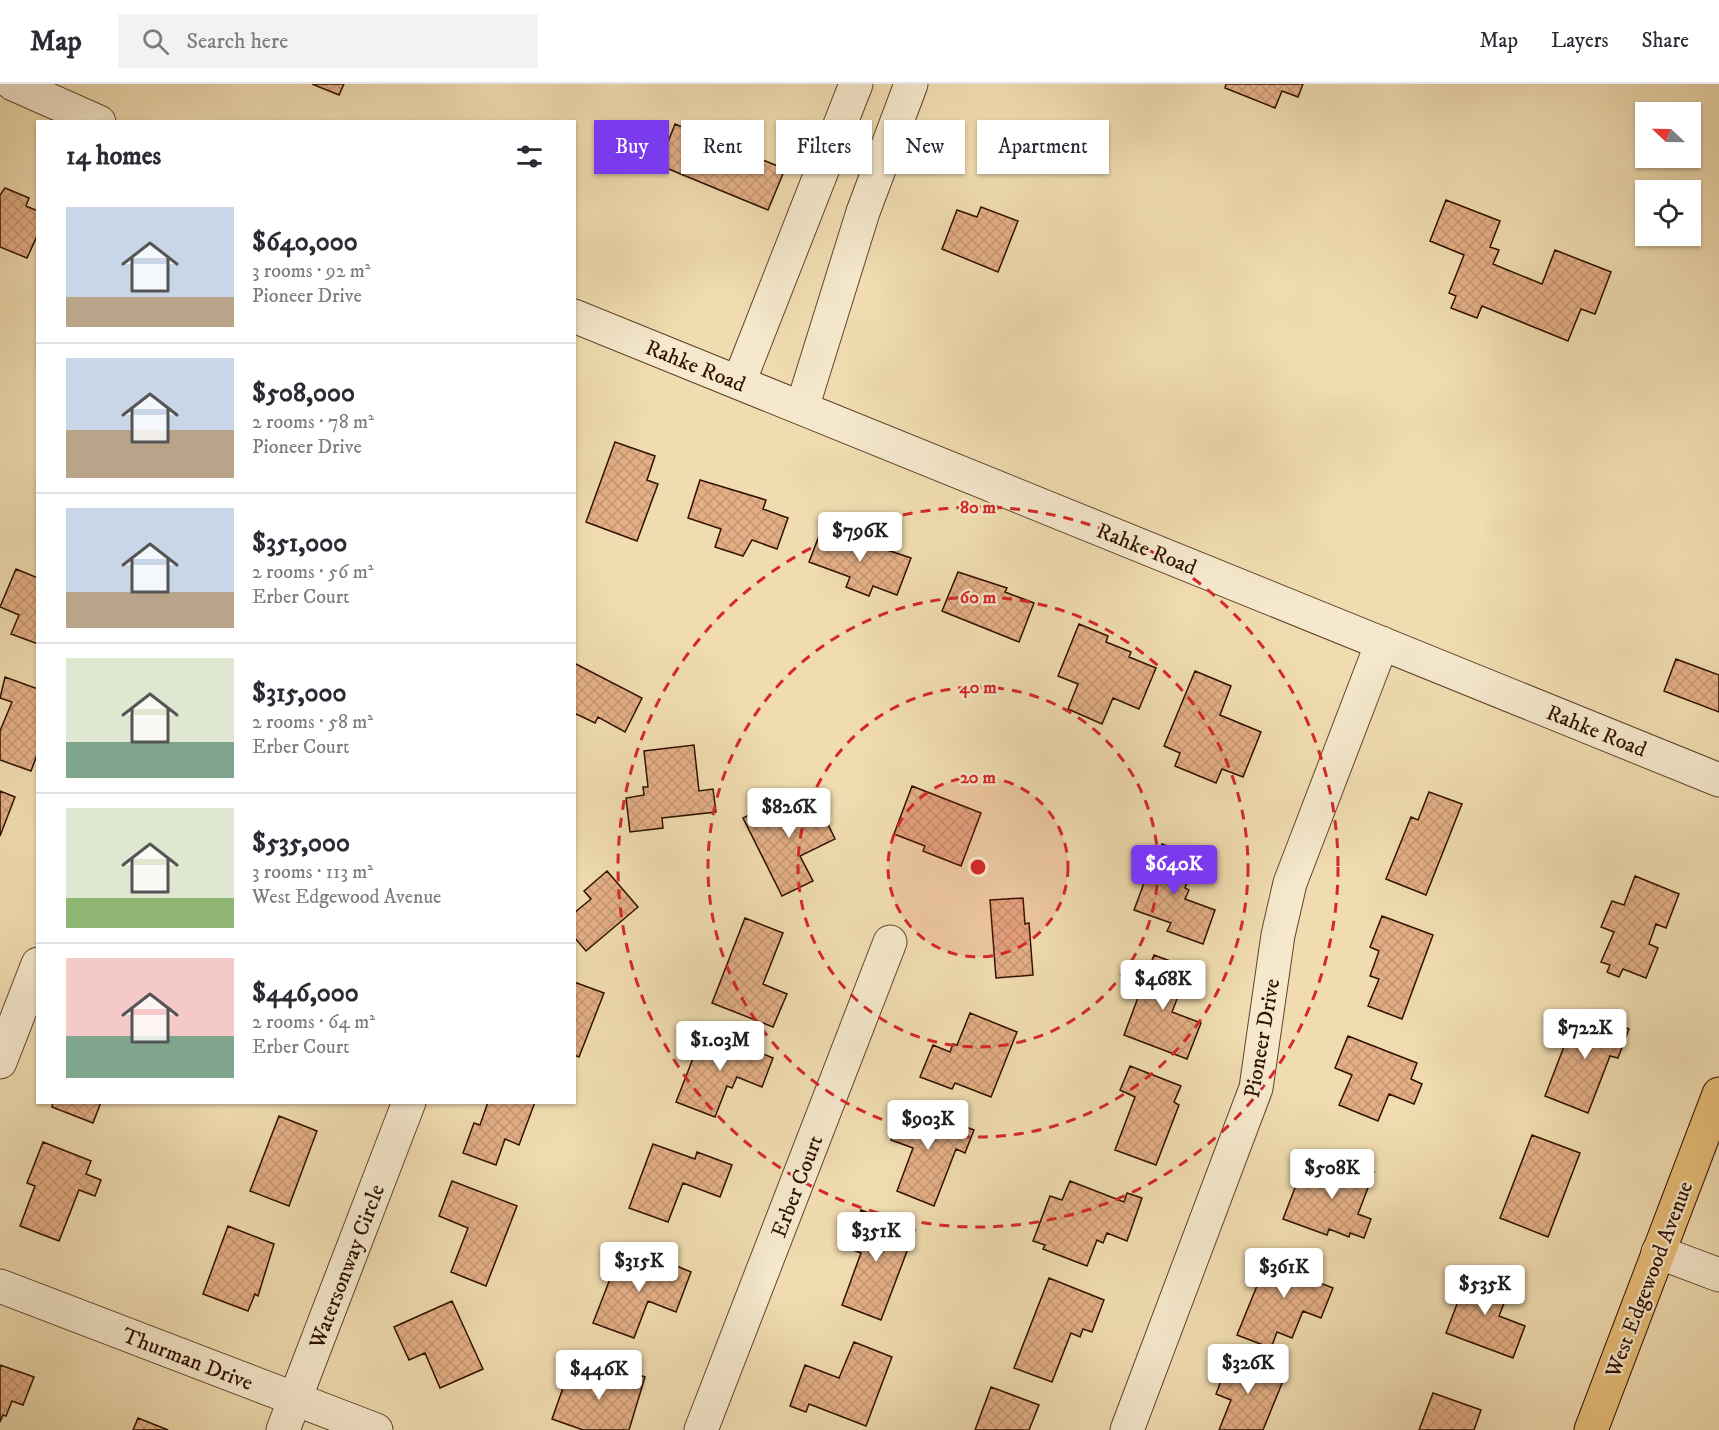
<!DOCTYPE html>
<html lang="en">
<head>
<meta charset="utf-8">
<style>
	body { margin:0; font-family:"IM FELL DW Pica",serif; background:#f2f2f3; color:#2b2b33; height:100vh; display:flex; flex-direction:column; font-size:22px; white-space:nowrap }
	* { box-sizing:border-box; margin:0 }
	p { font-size:20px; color:#7c7c81 }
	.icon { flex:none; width:33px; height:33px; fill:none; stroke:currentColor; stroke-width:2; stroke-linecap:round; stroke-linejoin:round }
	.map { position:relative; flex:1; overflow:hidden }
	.details { position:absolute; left:36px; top:36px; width:540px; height:984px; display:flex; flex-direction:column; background:#fff; border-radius:0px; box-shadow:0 2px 4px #0004 }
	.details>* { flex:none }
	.guide { position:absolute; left:594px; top:36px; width:570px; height:54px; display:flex; gap:12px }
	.needle { width:39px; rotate:292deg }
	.tools { position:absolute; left:1635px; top:18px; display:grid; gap:12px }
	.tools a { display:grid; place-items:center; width:66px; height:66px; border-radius:0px; background:#fff; box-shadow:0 2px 4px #0004; font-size:30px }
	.price { position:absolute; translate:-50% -51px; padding:0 14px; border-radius:6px; background:#fff; color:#222; font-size:20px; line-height:39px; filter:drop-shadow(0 2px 3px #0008) }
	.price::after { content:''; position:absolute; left:50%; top:36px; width:18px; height:14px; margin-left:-9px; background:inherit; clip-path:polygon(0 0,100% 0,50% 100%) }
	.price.current { background:#7c3aed; color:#fff }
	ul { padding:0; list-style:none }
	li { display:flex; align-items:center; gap:18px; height:150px; padding:0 30px }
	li+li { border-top:2px solid #e1e1e2 }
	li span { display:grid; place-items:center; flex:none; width:168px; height:120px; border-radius:0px; color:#555 }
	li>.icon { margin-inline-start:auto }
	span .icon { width:72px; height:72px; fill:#fffc; stroke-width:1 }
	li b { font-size:26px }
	h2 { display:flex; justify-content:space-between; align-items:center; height:72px; padding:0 30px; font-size:26px }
	.tag { padding:0 21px; border-radius:0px; background:#fff; box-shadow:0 2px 4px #0004; font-size:21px; line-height:54px }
	.tag.current { background:#7c3aed; color:#fff }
	header { display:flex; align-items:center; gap:36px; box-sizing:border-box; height:84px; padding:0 30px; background:#fff; border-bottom:2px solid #e1e1e2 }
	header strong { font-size:28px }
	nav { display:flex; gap:33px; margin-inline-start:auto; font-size:21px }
	.search { width:420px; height:54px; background:#f2f2f3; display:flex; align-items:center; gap:15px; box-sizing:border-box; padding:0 21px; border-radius:0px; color:#7c7c81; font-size:22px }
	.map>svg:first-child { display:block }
	.building { fill:url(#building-cross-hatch); stroke:#311100; stroke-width:1.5 }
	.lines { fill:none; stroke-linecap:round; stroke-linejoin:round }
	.minor-casing { stroke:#61442c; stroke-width:35 }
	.major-casing { stroke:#311100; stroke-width:35 }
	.minor { stroke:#f5e8cc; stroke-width:33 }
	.major { stroke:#e8be78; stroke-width:33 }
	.ring { fill:none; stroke:#d62828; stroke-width:3; stroke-dasharray:10 8 }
	.labels { text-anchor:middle; stroke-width:4.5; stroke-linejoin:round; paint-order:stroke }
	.street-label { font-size:22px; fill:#311100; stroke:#f5e8cc }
	.centre { fill:#d62828; stroke:#f5e8cc; stroke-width:3 }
	.ring-label { font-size:18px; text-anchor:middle; font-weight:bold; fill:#d62828; stroke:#f5e8cc; stroke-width:4.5; stroke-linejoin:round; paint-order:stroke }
</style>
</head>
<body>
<header>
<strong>Map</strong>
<div class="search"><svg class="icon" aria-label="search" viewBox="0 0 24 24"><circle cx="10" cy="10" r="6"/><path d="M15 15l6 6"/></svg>Search here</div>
<nav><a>Map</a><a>Layers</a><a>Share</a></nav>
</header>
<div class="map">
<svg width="1719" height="1346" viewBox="0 0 1719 1346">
	<defs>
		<pattern id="building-cross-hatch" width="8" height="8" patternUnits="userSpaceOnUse" patternTransform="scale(1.5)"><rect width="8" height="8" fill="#e4af86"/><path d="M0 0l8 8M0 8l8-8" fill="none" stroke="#c49672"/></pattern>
	</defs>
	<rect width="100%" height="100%" fill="#f0dcb0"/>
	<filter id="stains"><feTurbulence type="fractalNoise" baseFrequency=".00333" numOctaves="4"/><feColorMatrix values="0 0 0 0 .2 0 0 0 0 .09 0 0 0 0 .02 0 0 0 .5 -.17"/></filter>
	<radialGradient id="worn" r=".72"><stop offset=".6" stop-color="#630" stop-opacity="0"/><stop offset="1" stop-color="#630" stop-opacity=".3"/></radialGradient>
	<path class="building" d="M312,0H344L339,11Z
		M1226,0H1303L1298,13L1282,7L1275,24L1225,4Z
		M675,40L785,85L768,126L659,81Z
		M5,104L29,114L26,122L38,127V150L27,174L0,163V111Z
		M1446,116L1500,137L1490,163L1499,166L1493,180L1542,200L1555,166L1611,188L1595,230L1581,225L1568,257L1482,222L1477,234L1451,224L1456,212L1449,209L1464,171L1430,157Z
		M981,123L1018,137L998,188L942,165L957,126L977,133Z
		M615,358L655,372L647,396L658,400L637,457L586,438Z
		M700,396L766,416L763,425L788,434L777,465L752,456L743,472L715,463L721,445L688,434Z
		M822,444L911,474L897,511L873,502L869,512L846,503L850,493L809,478Z
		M16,485L38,494V560L11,550L19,531L0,523Z
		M958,488L1007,504L1005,508L1034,519L1019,558L942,527Z
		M1079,540L1108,552L1106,558L1131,568L1129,573L1156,584L1139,625L1113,614L1102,640L1068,625L1078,600L1058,592Z
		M1676,575L1719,591V628L1664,607Z
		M574,579L642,614L625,648L598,633L595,639L574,629Z
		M1195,587L1231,602L1220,631L1261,648L1243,693L1222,685L1216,699L1175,682L1180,669L1164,662Z
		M5,593L38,605V668L31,687L0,676V647L12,618L0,614Z
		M694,661L699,707L713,705L716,728L662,734L663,744L630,748L626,714L644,711L643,703H648L644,667Z
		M912,702L981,729L961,782L923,767L925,762L894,750Z
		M0,707L15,713L0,752Z
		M1429,708L1462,720L1426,811L1386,795L1411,733L1418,736Z
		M794,709L800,723L816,715L835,755L800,772L813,797L782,812L743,734Z
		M1162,760L1197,773L1185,804L1189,806L1185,815L1215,826L1203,860L1167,847L1171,839L1134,826L1147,791L1151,793Z
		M607,787L638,823L586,867L574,853V829L591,815L584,807Z
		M1635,792L1679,810L1666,844L1656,840L1649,860L1658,864L1646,894L1623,885L1619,893L1607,888L1610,881L1601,878L1614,848L1601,843L1612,817L1624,821Z
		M1023,814L1025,840L1029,839L1033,891L996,894L990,816Z
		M1382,832L1433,851L1402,935L1368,922L1379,895L1370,892L1379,867L1370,863Z
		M745,834L783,849L763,900L787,910L773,943L712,919Z
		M1154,871L1189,884L1172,928L1201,939L1187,975L1124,951Z
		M574,898L604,909L579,973L574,971Z
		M1578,926L1629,945L1618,974L1610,972L1588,1029L1545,1012Z
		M970,929L1017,948L991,1013L955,999L952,1005L920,993L933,961L950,968L953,960L957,961Z
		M704,946L773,974L762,1003L737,993L732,1004L727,1002L715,1033L676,1018Z
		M1348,952L1417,979L1411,995L1422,1000L1414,1020L1389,1010L1378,1037L1339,1021L1352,991L1335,984Z
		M1130,982L1181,1002L1174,1018L1179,1021L1156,1081L1115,1066L1135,1013L1120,1006Z
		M53,1018H101L93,1039L52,1023Z
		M488,1018H535L519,1061L505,1055L496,1081L463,1069L474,1039L480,1041Z
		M905,1020L974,1046L965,1069L956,1065L934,1122L897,1107L913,1064L891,1056Z
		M279,1032L317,1047L289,1122L250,1107Z
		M1532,1051L1580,1069L1548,1153L1500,1134Z
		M43,1058L91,1077L86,1090L101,1096L95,1112L79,1106L59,1157L20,1142L35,1102L27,1099Z
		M653,1060L695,1075L697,1068L732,1081L720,1113L683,1099L668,1138L629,1124Z
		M1327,1071L1374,1088L1358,1130L1371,1135L1364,1154L1350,1149L1349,1153L1329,1145L1327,1151L1283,1135L1298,1096L1316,1102Z
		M452,1097L517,1122L486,1202L451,1188L468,1144L439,1132Z
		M1070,1097L1124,1118L1127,1109L1142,1114L1127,1157L1107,1149L1103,1159L1097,1156L1087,1182L1043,1165L1045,1161L1033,1157L1050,1112L1062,1116Z
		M861,1126L915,1146L881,1236L842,1221L861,1169L847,1164Z
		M228,1142L274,1160L258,1212L255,1210L248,1227L203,1210Z
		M1278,1165L1320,1181L1315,1197L1333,1204L1321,1234L1303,1227L1292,1254L1277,1248L1271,1264L1237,1251L1261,1192L1266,1194Z
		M620,1169L664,1186L667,1178L691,1188L676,1228L648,1217L634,1254L593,1239Z
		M1470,1186L1511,1202L1499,1232L1525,1242L1513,1274L1446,1249Z
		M1049,1194L1104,1216L1092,1248L1083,1245L1080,1253L1071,1249L1052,1298L1014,1284Z
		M452,1217L483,1285L440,1304L425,1269L409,1276L394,1243Z
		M854,1258L892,1273L866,1342L809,1320L806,1328L790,1322L805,1281L839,1294Z
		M1231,1271L1285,1292L1263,1346H1219L1231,1316L1216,1310Z
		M0,1281L34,1293L23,1321L12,1317L6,1332L3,1331L0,1338Z
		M618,1283L645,1293L629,1346H583L552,1335L570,1284L612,1299Z
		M991,1303L1039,1321L1029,1346H975Z
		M1433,1309L1481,1326L1474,1346H1419Z
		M138,1334L168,1346H133Z"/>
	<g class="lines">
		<defs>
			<path id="minor" d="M13,0L99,38
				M574,232L1719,696
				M739,298L856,0
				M802,324L863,128L911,0
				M0,978L38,880
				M1658,1168L1719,1191
				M0,1202L376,1346
				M283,1346L409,1018
				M701,1346L890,858
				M1127,1346L1256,1004L1278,851L1290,799L1382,559"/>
			<path id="major" d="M1591,1346L1719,1010"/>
		</defs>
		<use href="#minor" class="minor-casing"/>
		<use href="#major" class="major-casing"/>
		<use href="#minor" class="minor"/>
		<use href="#major" class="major"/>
	</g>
	<circle cx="978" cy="783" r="90" fill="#d62828" fill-opacity=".12"/>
	<g class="ring">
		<circle cx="978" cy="783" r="90"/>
		<circle cx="978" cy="783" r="180"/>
		<circle cx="978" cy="783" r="270"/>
		<circle cx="978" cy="783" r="360"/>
	</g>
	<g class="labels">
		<g class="street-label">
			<text transform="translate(696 281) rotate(22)" y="8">Rahke Road</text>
			<text transform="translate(1147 464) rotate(22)" y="8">Rahke Road</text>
			<text transform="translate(1597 646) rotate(22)" y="8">Rahke Road</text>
			<text transform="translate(1261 954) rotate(-80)" y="8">Pioneer Drive</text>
			<text transform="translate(796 1102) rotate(-69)" y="8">Erber Court</text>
			<text transform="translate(346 1182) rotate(-69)" y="8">Watersonway Circle</text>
			<text transform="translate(1648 1195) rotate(-69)" y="8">West Edgewood Avenue</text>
			<text transform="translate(188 1274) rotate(21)" y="8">Thurman Drive</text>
		</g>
	</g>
	<circle cx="978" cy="783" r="9" class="centre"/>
	<g class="ring-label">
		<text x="978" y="429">80 m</text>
		<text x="978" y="519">60 m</text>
		<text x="978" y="609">40 m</text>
		<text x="978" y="699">20 m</text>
	</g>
	<rect width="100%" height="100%" filter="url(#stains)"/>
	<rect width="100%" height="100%" fill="url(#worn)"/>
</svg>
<div class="tools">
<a><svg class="needle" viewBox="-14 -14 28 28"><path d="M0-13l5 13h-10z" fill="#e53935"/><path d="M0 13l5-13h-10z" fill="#7c7c81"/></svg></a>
<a><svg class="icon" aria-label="locate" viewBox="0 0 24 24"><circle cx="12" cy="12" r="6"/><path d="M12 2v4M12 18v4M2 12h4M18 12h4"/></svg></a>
</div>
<b class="price" style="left:860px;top:479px">$796K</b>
<b class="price" style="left:789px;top:755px">$826K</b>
<b class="price current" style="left:1174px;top:812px">$640K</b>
<b class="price" style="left:1163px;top:927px">$468K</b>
<b class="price" style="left:1585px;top:976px">$722K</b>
<b class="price" style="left:720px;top:988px">$1.03M</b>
<b class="price" style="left:928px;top:1067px">$903K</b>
<b class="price" style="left:1332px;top:1116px">$508K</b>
<b class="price" style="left:876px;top:1179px">$351K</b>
<b class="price" style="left:639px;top:1209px">$315K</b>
<b class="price" style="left:1284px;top:1215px">$361K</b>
<b class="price" style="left:1485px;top:1232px">$535K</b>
<b class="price" style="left:1248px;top:1311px">$326K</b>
<b class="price" style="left:599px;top:1317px">$446K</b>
<div class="guide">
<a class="tag current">Buy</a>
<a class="tag">Rent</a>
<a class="tag">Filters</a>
<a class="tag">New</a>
<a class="tag">Apartment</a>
</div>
<section class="details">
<h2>14 homes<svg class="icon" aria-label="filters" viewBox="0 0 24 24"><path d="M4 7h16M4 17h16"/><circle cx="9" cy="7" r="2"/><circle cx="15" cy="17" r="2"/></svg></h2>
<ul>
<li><span style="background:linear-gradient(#c9d6e8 75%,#b9a48a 0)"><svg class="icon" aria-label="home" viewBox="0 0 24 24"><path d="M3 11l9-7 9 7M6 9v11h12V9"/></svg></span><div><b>$640,000</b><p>3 rooms · 92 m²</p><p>Pioneer Drive</p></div></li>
<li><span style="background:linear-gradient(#c9d6e8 60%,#b9a48a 0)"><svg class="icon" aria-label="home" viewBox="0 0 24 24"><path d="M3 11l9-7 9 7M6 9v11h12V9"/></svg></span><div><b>$508,000</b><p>2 rooms · 78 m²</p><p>Pioneer Drive</p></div></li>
<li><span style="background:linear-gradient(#c9d6e8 70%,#b9a48a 0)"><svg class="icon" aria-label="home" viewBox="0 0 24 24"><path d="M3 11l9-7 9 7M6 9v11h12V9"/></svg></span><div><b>$351,000</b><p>2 rooms · 56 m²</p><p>Erber Court</p></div></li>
<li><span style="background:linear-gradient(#dfe7d0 70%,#7fa58c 0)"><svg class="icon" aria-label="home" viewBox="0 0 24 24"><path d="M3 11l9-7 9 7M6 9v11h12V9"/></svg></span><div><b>$315,000</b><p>2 rooms · 58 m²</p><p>Erber Court</p></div></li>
<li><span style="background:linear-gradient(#dfe7d0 75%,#8fb573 0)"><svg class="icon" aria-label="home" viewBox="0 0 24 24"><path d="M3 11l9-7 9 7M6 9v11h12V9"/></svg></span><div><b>$535,000</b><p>3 rooms · 113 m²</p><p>West Edgewood Avenue</p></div></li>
<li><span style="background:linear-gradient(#f6c9c9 65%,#7fa58c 0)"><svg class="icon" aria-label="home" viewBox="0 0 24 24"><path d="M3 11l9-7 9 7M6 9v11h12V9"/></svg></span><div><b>$446,000</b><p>2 rooms · 64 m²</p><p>Erber Court</p></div></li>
</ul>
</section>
</div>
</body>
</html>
